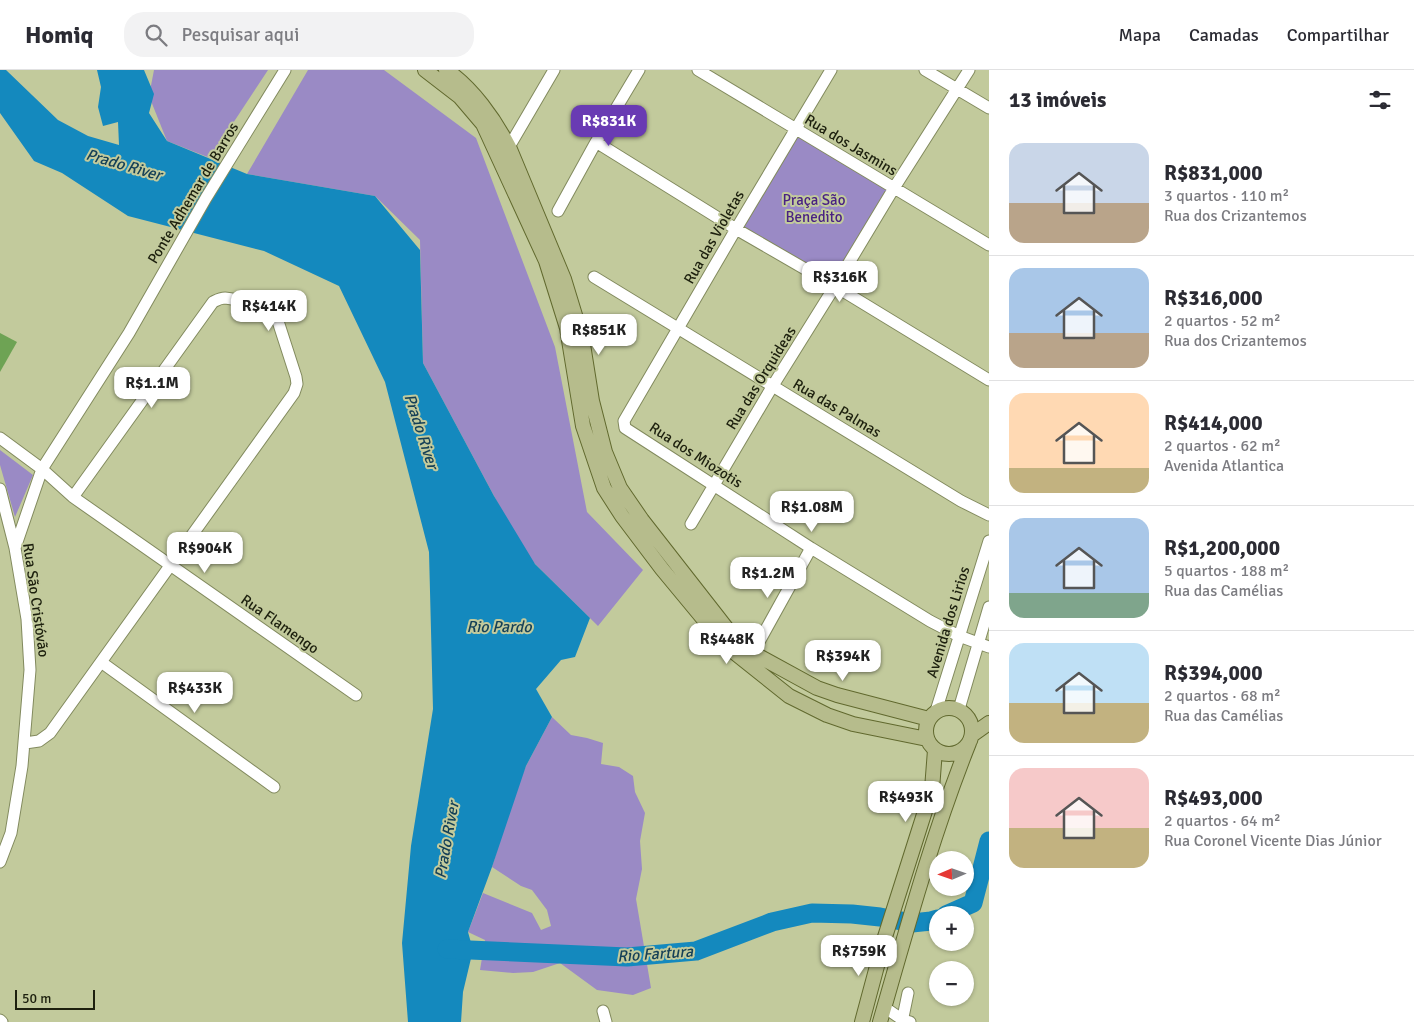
<!DOCTYPE html>
<html lang="pt">
<head>
<meta charset="utf-8">
<style>
	body { margin:0; font-family:Signika,sans-serif; background:#f2f2f3; color:#2b2b33; height:100vh; display:flex; flex-direction:column; font-size:19px; white-space:nowrap }
	* { box-sizing:border-box; margin:0 }
	p { font-size:16px; color:#7c7c81 }
	.icon { flex:none; width:28px; height:28px; fill:none; stroke:currentColor; stroke-width:2; stroke-linecap:round; stroke-linejoin:round }
	.map { position:relative; flex:1; overflow:hidden }
	.side { display:flex; flex-direction:column; background:#fff; width:425px }
	.side>* { flex:none }
	.needle { width:32px; rotate:268deg }
	.controls { position:absolute; left:929px; top:781px; display:grid; gap:10px }
	.controls a { display:grid; place-items:center; width:45px; height:45px; border-radius:50%; background:#fff; box-shadow:0 1px 4px #0004; font-size:25px }
	.scale { position:absolute; left:15px; bottom:12px; width:80px; box-sizing:border-box; padding-left:5px; border:2px solid #1d200e; border-top:0; font-size:14px; line-height:18px; white-space:nowrap; color:#1d200e; -webkit-text-stroke:4px #c2ca9c; paint-order:stroke }
	.price { position:absolute; translate:-50% -42px; padding:0 11px; border-radius:10px; background:#fff; color:#222; font-size:16px; line-height:32px; filter:drop-shadow(0 1px 2px #0008) }
	.price::after { content:''; position:absolute; left:50%; top:30px; width:15px; height:11px; margin-left:-8px; background:inherit; clip-path:polygon(0 0,100% 0,50% 100%) }
	.price.selected { background:#693bb3; color:#fff }
	ul { padding:0; list-style:none }
	li { display:flex; align-items:center; gap:15px; height:125px; padding:0 20px }
	li+li { border-top:1px solid #e1e1e2 }
	li span { display:grid; place-items:center; flex:none; width:140px; height:100px; border-radius:15px; color:#555 }
	li>.icon { margin-inline-start:auto }
	span .icon { width:60px; height:60px; fill:#fffc; stroke-width:1 }
	li b { font-size:21px }
	h2 { display:flex; justify-content:space-between; align-items:center; height:60px; padding:0 20px; font-size:21px }
	header { display:flex; align-items:center; gap:30px; box-sizing:border-box; height:70px; padding:0 25px; background:#fff; border-bottom:1px solid #e1e1e2 }
	header strong { font-size:24px }
	nav { display:flex; gap:28px; margin-inline-start:auto; font-size:18px }
	.search { width:350px; height:45px; background:#f2f2f3; display:flex; align-items:center; gap:12px; box-sizing:border-box; padding:0 18px; border-radius:20px; color:#7c7c81; font-size:19px }
	main { display:flex; flex:1; min-height:0 }
	.map>svg:first-child { display:block }
	.green { fill:#9a8ac5 }
	.water { fill:#1489be }
	.lines { fill:none; stroke-linecap:round; stroke-linejoin:round }
	.river { stroke:#1489be; stroke-width:19 }
	.building { fill:#6ea354 }
	.minor-casing { stroke:#828a5e; stroke-width:13 }
	.major-casing { stroke:#61692e; stroke-width:16 }
	.minor { stroke:#fff; stroke-width:11 }
	.major { stroke:#b6bc8c; stroke-width:14 }
	.labels { text-anchor:middle; stroke-width:4; stroke-linejoin:round; paint-order:stroke }
	.street-label { font-size:15px; fill:#1d200e; stroke:#c2ca9c }
	.park-label { font-size:15px; fill:#492183; stroke:#c2ca9c }
	.water-label { font-size:16px; font-style:italic; fill:#154057; stroke:#c2ca9c }
</style>
</head>
<body>
<header>
<strong>Homiq</strong>
<div class="search"><svg class="icon" aria-label="search" viewBox="0 0 24 24"><circle cx="10" cy="10" r="6"/><path d="M15 15l6 6"/></svg>Pesquisar aqui</div>
<nav><a>Mapa</a><a>Camadas</a><a>Compartilhar</a></nav>
</header>
<main>
<div class="map">
<svg width="989" height="952" viewBox="0 0 989 952">
	<rect width="100%" height="100%" fill="#c2ca9c"/>
	<path class="green" d="M154,0H268L210,88L167,71L149,26Z
		M308,0H384L476,68L555,277L587,442L643,500L598,556L525,484L423,293L420,170L375,126L247,104Z
		M795,59L892,120L838,218L736,159Z
		M0,380L33,405L15,447L0,395Z
		M552,647L571,665L587,668L603,673L601,694L619,697L633,706L635,722L645,743L640,771L642,799L636,829L651,918L633,925L597,920L560,893L533,902L513,903L480,900L485,870L468,862L483,823L532,843L541,860L551,856L547,840L532,820L521,816L492,797L514,725L526,696Z"/>
	<path class="water" d="M0,0H6L58,50L88,66L119,75L118,52L103,56L98,37L101,17L97,0H144L154,24L149,43L167,71L247,104L375,126L420,180L423,293L494,426L535,494L590,548L575,587L561,590L536,619L552,647L526,696L492,797L468,862L473,880L463,922L461,952H408L402,873L411,776L433,639L429,482L385,312L339,216L264,181L128,146L62,103L34,91L0,43Z"/>
	<g class="lines">
		<path class="river" d="M946,845L973,833L989,771
			M447,879L627,887L696,881L772,852L812,843L852,844L880,847L912,853L931,851L938,849"/>
	</g>
	<path class="building" d="M0,263L17,272L0,302Z"/>
	<g class="lines">
		<defs>
			<path id="minor" d="M698,0L989,175
				M831,0L736,159L624,351L625,358L811,478L930,551L959,566L989,577
				M925,0L989,38
				M596,72L736,159L838,218L989,310
				M509,77L554,0
				M558,141L596,72L639,0
				M594,207L961,431L989,445
				M0,368L42,399L73,427L356,625
				M0,419L15,478L27,549L30,600L22,696L11,763L0,792
				M691,454L772,317L835,216L894,118L969,0
				M15,478L42,399L129,263L206,128L285,0
				M749,590L811,478
				M101,592L274,717
				M959,639L989,537
				M936,641L989,471
				M25,673L39,671L50,663L294,323L297,314L296,307L276,245C268,237 236,229 225,228C220,228 217,230 213,232L73,427
				M884,937L903,950L910,952
				M603,941L606,952
				M0,950L2,952
				M902,952L908,923"/>
			<path id="major" d="M425,0L460,27L483,54L546,191L567,258L583,356L604,418L622,446L662,499L725,575L789,626L827,645L853,654L927,669
				M446,0C472,17 495,50 509,77L564,209L582,268L592,331L605,382L620,418L642,450L731,564L753,583L817,618L837,625L929,649
				M926 661a23 23 0 1 1 46 0a23 23 0 1 1-46 0Z
				M972,665L989,653
				M862,952L884,870L932,719L935,680
				M880,952C907,858 933,763 969,673"/>
		</defs>
		<use href="#minor" class="minor-casing"/>
		<use href="#major" class="major-casing"/>
		<use href="#minor" class="minor"/>
		<use href="#major" class="major"/>
	</g>
	<g class="labels">
		<g class="street-label">
			<text transform="translate(851 75) rotate(31)" y="5">Rua dos Jasmins</text>
			<text transform="translate(193 123) rotate(-59)" y="5">Ponte Adhemar de Barros</text>
			<text transform="translate(714 167) rotate(-60)" y="5">Rua das Violetas</text>
			<text transform="translate(761 308) rotate(-58)" y="5">Rua das Orquideas</text>
			<text transform="translate(837 338) rotate(31)" y="5">Rua das Palmas</text>
			<text transform="translate(696 385) rotate(33)" y="5">Rua dos Miozotis</text>
			<text transform="translate(36 530) rotate(82)" y="5">Rua São Cristóvão</text>
			<text transform="translate(948 552) rotate(-73)" y="5">Avenida dos Lirios</text>
			<text transform="translate(280 554) rotate(35)" y="5">Rua Flamengo</text>
		</g>
		<g class="park-label">
			<text x="814" y="135">Praça São<tspan x="814" dy="17">Benedito</tspan></text>
		</g>
		<g class="water-label">
			<text transform="translate(124 94) rotate(16)" y="6">Prado River</text>
			<text transform="translate(422 361) rotate(72)" y="6">Prado River</text>
			<text x="499" y="562">Rio Pardo</text>
			<text transform="translate(446 770) rotate(-80)" y="6">Prado River</text>
			<text transform="translate(655 883) rotate(-4)" y="6">Rio Fartura</text>
		</g>
	</g>
</svg>
<div class="controls">
<a><svg class="needle" viewBox="-14 -14 28 28"><path d="M0-13l5 13h-10z" fill="#e53935"/><path d="M0 13l5-13h-10z" fill="#7c7c81"/></svg></a>
<a>+</a>
<a>−</a>
</div>
<div class="scale">50 m</div>
<b class="price selected" style="left:609px;top:77px">R$831K</b>
<b class="price" style="left:840px;top:233px">R$316K</b>
<b class="price" style="left:269px;top:262px">R$414K</b>
<b class="price" style="left:599px;top:286px">R$851K</b>
<b class="price" style="left:152px;top:339px">R$1.1M</b>
<b class="price" style="left:812px;top:463px">R$1.08M</b>
<b class="price" style="left:205px;top:504px">R$904K</b>
<b class="price" style="left:768px;top:529px">R$1.2M</b>
<b class="price" style="left:727px;top:595px">R$448K</b>
<b class="price" style="left:843px;top:612px">R$394K</b>
<b class="price" style="left:195px;top:644px">R$433K</b>
<b class="price" style="left:906px;top:753px">R$493K</b>
<b class="price" style="left:859px;top:907px">R$759K</b>
</div>
<section class="side">
<h2>13 imóveis<svg class="icon" aria-label="filters" viewBox="0 0 24 24"><path d="M4 7h16M4 17h16"/><circle cx="9" cy="7" r="2"/><circle cx="15" cy="17" r="2"/></svg></h2>
<ul>
<li><span style="background:linear-gradient(#c9d6e8 60%,#b9a48a 0)"><svg class="icon" aria-label="home" viewBox="0 0 24 24"><path d="M3 11l9-7 9 7M6 9v11h12V9"/></svg></span><div><b>R$831,000</b><p>3 quartos · 110 m²</p><p>Rua dos Crizantemos</p></div></li>
<li><span style="background:linear-gradient(#a9c7e8 65%,#b9a48a 0)"><svg class="icon" aria-label="home" viewBox="0 0 24 24"><path d="M3 11l9-7 9 7M6 9v11h12V9"/></svg></span><div><b>R$316,000</b><p>2 quartos · 52 m²</p><p>Rua dos Crizantemos</p></div></li>
<li><span style="background:linear-gradient(#ffd9b3 75%,#c2b280 0)"><svg class="icon" aria-label="home" viewBox="0 0 24 24"><path d="M3 11l9-7 9 7M6 9v11h12V9"/></svg></span><div><b>R$414,000</b><p>2 quartos · 62 m²</p><p>Avenida Atlantica</p></div></li>
<li><span style="background:linear-gradient(#a9c7e8 75%,#7fa58c 0)"><svg class="icon" aria-label="home" viewBox="0 0 24 24"><path d="M3 11l9-7 9 7M6 9v11h12V9"/></svg></span><div><b>R$1,200,000</b><p>5 quartos · 188 m²</p><p>Rua das Camélias</p></div></li>
<li><span style="background:linear-gradient(#bfe0f5 60%,#c2b280 0)"><svg class="icon" aria-label="home" viewBox="0 0 24 24"><path d="M3 11l9-7 9 7M6 9v11h12V9"/></svg></span><div><b>R$394,000</b><p>2 quartos · 68 m²</p><p>Rua das Camélias</p></div></li>
<li><span style="background:linear-gradient(#f6c9c9 60%,#c2b280 0)"><svg class="icon" aria-label="home" viewBox="0 0 24 24"><path d="M3 11l9-7 9 7M6 9v11h12V9"/></svg></span><div><b>R$493,000</b><p>2 quartos · 64 m²</p><p>Rua Coronel Vicente Dias Júnior</p></div></li>
</ul>
</section>
</main>
</body>
</html>
